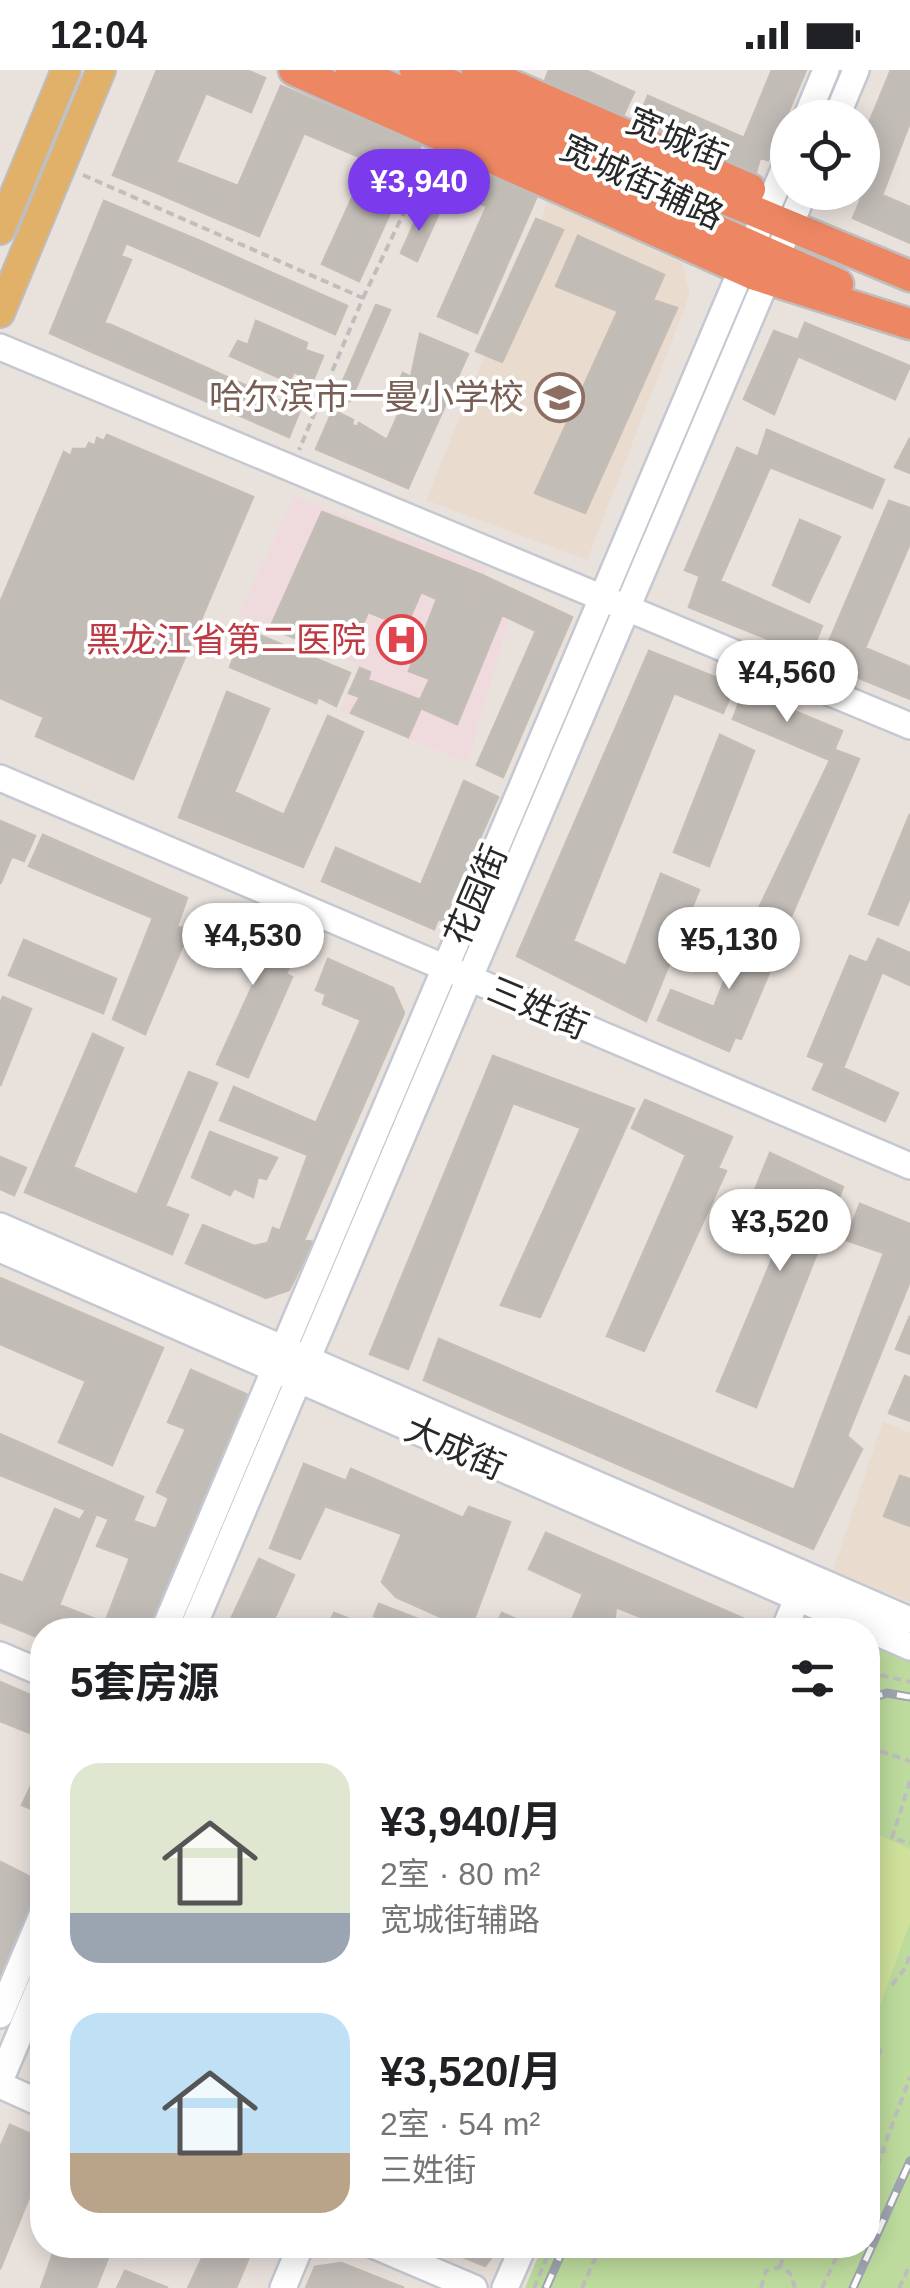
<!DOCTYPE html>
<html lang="zh">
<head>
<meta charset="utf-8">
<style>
	body { margin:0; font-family:Helvetica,"Noto Sans SC",sans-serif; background:#f2f2f2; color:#202124; height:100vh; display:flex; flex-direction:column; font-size:38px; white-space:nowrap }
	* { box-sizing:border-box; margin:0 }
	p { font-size:32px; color:#757577 }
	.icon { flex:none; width:55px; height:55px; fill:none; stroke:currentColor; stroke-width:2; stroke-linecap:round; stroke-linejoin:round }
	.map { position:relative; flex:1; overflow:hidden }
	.side { position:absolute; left:30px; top:1548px; width:850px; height:640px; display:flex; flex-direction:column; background:#fff; border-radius:40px; box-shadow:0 5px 25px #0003 }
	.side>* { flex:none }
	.buttons { position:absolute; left:770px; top:30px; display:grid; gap:20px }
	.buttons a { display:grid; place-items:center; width:110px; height:110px; border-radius:50%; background:#fff; box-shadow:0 5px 25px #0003; font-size:50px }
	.price { position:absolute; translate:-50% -85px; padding:0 22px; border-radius:35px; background:#fff; color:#222; font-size:32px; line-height:65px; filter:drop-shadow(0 2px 5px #0008) }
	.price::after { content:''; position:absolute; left:50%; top:60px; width:30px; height:22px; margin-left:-15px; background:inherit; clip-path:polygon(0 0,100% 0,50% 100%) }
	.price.current { background:#7c3aed; color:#fff }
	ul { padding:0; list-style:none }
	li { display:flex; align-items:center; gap:30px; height:250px; padding:0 40px }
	li span { display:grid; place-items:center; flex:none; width:280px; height:200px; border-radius:30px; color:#555 }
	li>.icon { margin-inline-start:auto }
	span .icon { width:120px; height:120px; fill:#fffc; stroke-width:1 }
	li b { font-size:42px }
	h2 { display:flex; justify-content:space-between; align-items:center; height:120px; padding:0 40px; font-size:42px }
	.status { display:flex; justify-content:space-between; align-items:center; height:70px; padding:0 50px; background:#fff; direction:ltr }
	.status svg { height:28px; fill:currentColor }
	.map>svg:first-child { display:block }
	.education { fill:#e9dbcd }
	.medical { fill:#efdade }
	.green { fill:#bddb9d }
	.pitch { fill:#cfe19a }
	.building { fill:#c2bcb7; stroke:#c4bdb6; stroke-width:2.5; fill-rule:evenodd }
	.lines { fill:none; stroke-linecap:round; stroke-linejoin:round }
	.secondary-casing { stroke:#c3c8d1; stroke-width:30 }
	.primary-casing { stroke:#bebebe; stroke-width:32 }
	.highway-casing { stroke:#bebebe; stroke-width:35 }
	.path { stroke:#bebebe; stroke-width:4; stroke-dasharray:8 5; stroke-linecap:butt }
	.secondary { stroke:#fff; stroke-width:25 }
	.primary { stroke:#e1b069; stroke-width:28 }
	.highway { stroke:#ed8763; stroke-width:30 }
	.rail-casing { stroke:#9fa5b1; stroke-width:9 }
	.rail { stroke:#fff; stroke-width:5; stroke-dasharray:15; stroke-linecap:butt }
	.labels { text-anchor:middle; stroke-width:8; stroke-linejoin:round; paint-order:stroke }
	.street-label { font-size:35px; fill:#282828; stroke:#fff }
	.education-label { font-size:35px; fill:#785e54; stroke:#fff; text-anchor:end }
	.health-label { font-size:35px; fill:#be3a42; stroke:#fff; text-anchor:end }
</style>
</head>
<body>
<div class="status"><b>12:04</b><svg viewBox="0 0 49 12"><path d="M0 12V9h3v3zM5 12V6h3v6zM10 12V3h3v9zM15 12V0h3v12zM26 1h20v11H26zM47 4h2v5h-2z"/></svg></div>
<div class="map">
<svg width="910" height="2218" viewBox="0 0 910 2218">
	<rect width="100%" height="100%" fill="#e9e1dc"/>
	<path class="education" d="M548,132L682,193L690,224L587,490L426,430Z
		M883,1351L910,1363V1532L833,1501Z"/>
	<path class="medical" d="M294,427L487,497L477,528L512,540L467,692L340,641L359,594L238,545Z"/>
	<path class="green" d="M868,1564L910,1583V2218H525L543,2175H868Z"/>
	<path class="pitch" d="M868,1760L910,1779V1853L868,1968Z"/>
	<path class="building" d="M157,0H246L265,8L251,42L206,23L162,125L113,105Z
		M549,0H585L634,22L622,48L543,16Z
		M772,0H806L768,90L760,88L756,102L636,54L648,26L744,68Z
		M891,0H910V52L882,125L910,137V173L853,148L861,129L846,122H862V70Z
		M281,16L421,75L359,211L322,194L369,91L304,63L259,166L223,151Z
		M445,87L537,126L477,263L438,246L487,136L433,115Z
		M176,92L238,116L223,151L162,125Z
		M104,131L200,171L187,199L126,173L121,186L131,190L104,253L111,255L97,284L50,263Z
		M421,138L438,145L417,191L401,183Z
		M536,149L563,160L502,292L476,281Z
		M578,166L664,205L653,230L677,238L585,443L535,423L618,241L556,216Z
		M200,171L347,236L335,264L187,199Z
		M376,235L390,240L350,331L337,325Z
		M256,251L307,273L305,280L323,286L313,310L294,302L289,312L230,286L238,271L248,275Z
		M805,253L910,296L895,329L798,286L774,344L744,329L774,261L798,270Z
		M111,255L300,340L289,367L97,284Z
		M420,264L468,284L408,418L316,379L333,340L353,350L352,355L357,357L359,353L387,370L401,338L397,316L403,303L411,307Z
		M767,360L884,410L872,438L770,397L720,511L822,556L810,586L689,537L700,506L685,500L737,378L758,387Z
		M107,365L253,427L133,709L36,666L44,647L0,628V533L64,382L71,386L73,379H86L89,373L95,376L97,368L104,371Z
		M910,368V403L895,397Z
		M889,431L910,438V473L865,578L910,597V629L847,603L854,584L828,574Z
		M322,442L482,505L471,530L502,545L457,654L421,638L408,667L351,643L360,627L349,623L360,598L370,602L368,610L420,630L430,609L409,601L437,529L421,522L406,557L368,542L351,581L336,575L333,583L270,558Z
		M800,450L840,467L809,532L773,515Z
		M482,505L572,547L503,707L477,695L536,561L471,530Z
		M245,559L350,603L336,636L318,627L316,633L230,597Z
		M649,581L735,615L723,643L674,623L573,871L626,896L661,804L699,820L646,951L517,886Z
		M744,620L842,661L830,690L733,649Z
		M227,622L269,639L234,722L284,745L328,646L363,662L303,797L179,747Z
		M720,665L754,681L709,796L674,782Z
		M835,680L859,689L789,851L759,838Z
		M464,711L498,727L443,851L438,849L434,859L322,811L336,778L421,815Z
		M910,744V827L898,855L869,844Z
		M0,751L35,766L24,791L0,782Z
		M43,765L187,828L177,856L189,861L145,964L113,949L153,848L29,796Z
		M0,782L12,786L0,814Z
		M217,842L297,877L286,904L292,907L248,1007L217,994L262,895L203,871Z
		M749,850L785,865L741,969L735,967L729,981L658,950L671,920L714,937Z
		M878,869L910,883V915L882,902L843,998L898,1023L885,1051L813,1019L825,993L808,986L850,886L867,893Z
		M24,870L116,909L103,943L9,905Z
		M328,889L393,918L404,943L304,1170L313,1172L289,1220L266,1228L186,1193L203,1155L254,1176L268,1173L273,1158L280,1161L308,1085L220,1050L234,1017L316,1053L361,950L323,934L326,924L316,920Z
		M3,927L31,939L0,1016V934Z
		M93,964L123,978L73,1097L137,1125L189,1002L217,1013L165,1136L188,1145L172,1184L25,1122Z
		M493,986L634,1039L540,1247L501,1235L581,1058L513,1033L408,1299L370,1284Z
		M645,1030L732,1067L718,1098L726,1101L644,1281L607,1266L686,1085L632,1058Z
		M210,1062L277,1088L266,1109L258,1107L253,1127L234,1118L230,1125L192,1107Z
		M770,1083L843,1117L756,1337L717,1321L794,1137L753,1125Z
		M0,1087L26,1098L14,1125L0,1119Z
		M860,1134L910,1154V1211L847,1366L862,1379L813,1479L424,1310L439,1269L794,1420L884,1183L846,1170Z
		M0,1208L163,1278L112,1395L59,1372L86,1311L0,1274Z
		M910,1246V1284L896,1279Z
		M191,1300L250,1326L155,1560H42V1569L0,1552V1504L23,1513L55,1439L80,1450L86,1440L0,1405V1364L143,1427L133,1451L156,1459L169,1428L157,1422L186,1359L168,1352ZM96,1444L109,1449L97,1476L130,1488L105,1553L59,1535Z
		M905,1306L910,1308V1351L889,1343Z
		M304,1394L346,1411L351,1399L463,1448L469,1437L510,1452L470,1560L396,1527L382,1512L402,1464L325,1436L300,1489L270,1478Z
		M900,1406L910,1409V1456L884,1446Z
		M546,1463L756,1554L754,1560H673L616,1537L613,1560H577L580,1554L572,1550L583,1524L529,1499Z
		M259,1489L294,1505L269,1560H226Z
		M379,1534L446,1560H409L374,1546Z
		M334,1543L352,1550L348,1560H327Z
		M502,1543L540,1560H494Z
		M0,1612L42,1630V1668L0,1651Z
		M42,1693V1743L22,1735Z
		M1,1792L42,1813L0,1908V1793Z
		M868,1976L881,1980L868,2021Z
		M10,2055L42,2069V2113L36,2110L0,2199V2078Z
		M56,2175H146L142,2187L113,2175L96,2218H41Z
		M199,2175H254L236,2218H188L207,2178Z
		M434,2175H501L485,2196Z
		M341,2193L404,2218H306L315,2197Z
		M125,2201L168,2218H117Z"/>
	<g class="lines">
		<defs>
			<path id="secondary" d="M806,48L826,0
				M836,48L856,0
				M0,277L910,656
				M0,708L910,1096
				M0,1156L910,1550
				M0,1179L910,1577
				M164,1560L788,90
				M192,1560L804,122
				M784,1560L797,1529
				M0,1585L42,1603
				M0,1945L42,1845
				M0,2011L42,1911
				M0,2015L42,2034
				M373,2175L474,2218
				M283,2218L301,2175
				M505,2218L524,2175"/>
			<path id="primary" d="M0,160L66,0
				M0,243L101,0"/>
			<path id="highway" d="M294,0L755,205L910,254
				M351,0L838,214
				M415,0L910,206
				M477,0L750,119"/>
		</defs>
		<use href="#secondary" class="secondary-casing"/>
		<use href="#primary" class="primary-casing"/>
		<use href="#highway" class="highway-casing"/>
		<path class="path" d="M83,105L363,228L299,380
			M363,228L430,88
			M868,1602L910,1612
			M868,1677L910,1691
			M910,1711L892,1768L910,1773
			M892,1915L906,1897L910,1883
			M868,2076L886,2081
			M868,2120L910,2007
			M780,2197L788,2175
			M534,2218L552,2175
			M582,2218L601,2175
			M761,2218L766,2201L780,2197L790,2203L795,2218
			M822,2218L842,2175
			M899,2218L910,2195"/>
		<use href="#secondary" class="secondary"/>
		<use href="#primary" class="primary"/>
		<use href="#highway" class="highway"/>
		<defs>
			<path id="rail" d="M868,1629L887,1623L910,1627
				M546,2218L565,2175
				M853,2218L910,2091"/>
		</defs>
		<use href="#rail" class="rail-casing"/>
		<use href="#rail" class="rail"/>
	</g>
	<defs>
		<symbol id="school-ring" viewBox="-11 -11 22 22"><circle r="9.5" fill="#fff" stroke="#8d6e63" stroke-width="1.5"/><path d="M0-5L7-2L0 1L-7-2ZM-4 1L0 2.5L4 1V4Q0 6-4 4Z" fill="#8d6e63"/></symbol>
		<symbol id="hospital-ring" viewBox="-11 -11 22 22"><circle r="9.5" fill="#fff" stroke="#e0444e" stroke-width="1.5"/><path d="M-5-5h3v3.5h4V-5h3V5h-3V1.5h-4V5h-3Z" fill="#e0444e"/></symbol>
	</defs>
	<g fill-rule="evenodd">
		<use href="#school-ring" x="532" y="300" width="55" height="55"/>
		<use href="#hospital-ring" x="374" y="542" width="55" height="55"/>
	</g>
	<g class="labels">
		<g class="street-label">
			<text transform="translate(677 69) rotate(23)" y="12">宽城街</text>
			<text transform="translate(642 112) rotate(25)" y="12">宽城街辅路</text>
			<text transform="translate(476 825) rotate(-67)" y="12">花园街</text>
			<text transform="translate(538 938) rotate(23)" y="12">三姓街</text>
			<text transform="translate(455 1378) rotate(24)" y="12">大成街</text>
		</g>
		<g class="education-label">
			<text x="524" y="339">哈尔滨市一曼小学校</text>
		</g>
		<g class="health-label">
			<text x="366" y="582">黑龙江省第二医院</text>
		</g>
	</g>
</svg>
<div class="buttons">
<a><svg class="icon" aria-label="locate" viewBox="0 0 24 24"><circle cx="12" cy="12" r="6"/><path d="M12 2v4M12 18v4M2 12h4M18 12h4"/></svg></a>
</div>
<b class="price current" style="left:419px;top:164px">¥3,940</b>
<b class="price" style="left:787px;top:655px">¥4,560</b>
<b class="price" style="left:253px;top:918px">¥4,530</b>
<b class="price" style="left:729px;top:922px">¥5,130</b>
<b class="price" style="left:780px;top:1204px">¥3,520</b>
<section class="side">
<h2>5套房源<svg class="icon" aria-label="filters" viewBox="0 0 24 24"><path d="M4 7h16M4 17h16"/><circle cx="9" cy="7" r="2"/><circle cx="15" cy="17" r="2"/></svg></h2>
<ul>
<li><span style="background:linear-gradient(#dfe7d0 75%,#9aa5b1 0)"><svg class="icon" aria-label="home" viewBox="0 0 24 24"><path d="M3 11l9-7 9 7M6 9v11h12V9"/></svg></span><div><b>¥3,940/月</b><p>2室 · 80 m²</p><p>宽城街辅路</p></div></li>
<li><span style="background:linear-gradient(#bfe0f5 70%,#b9a48a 0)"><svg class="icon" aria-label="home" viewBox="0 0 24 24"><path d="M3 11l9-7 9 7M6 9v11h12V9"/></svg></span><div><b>¥3,520/月</b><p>2室 · 54 m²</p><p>三姓街</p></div></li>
</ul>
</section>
</div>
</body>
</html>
